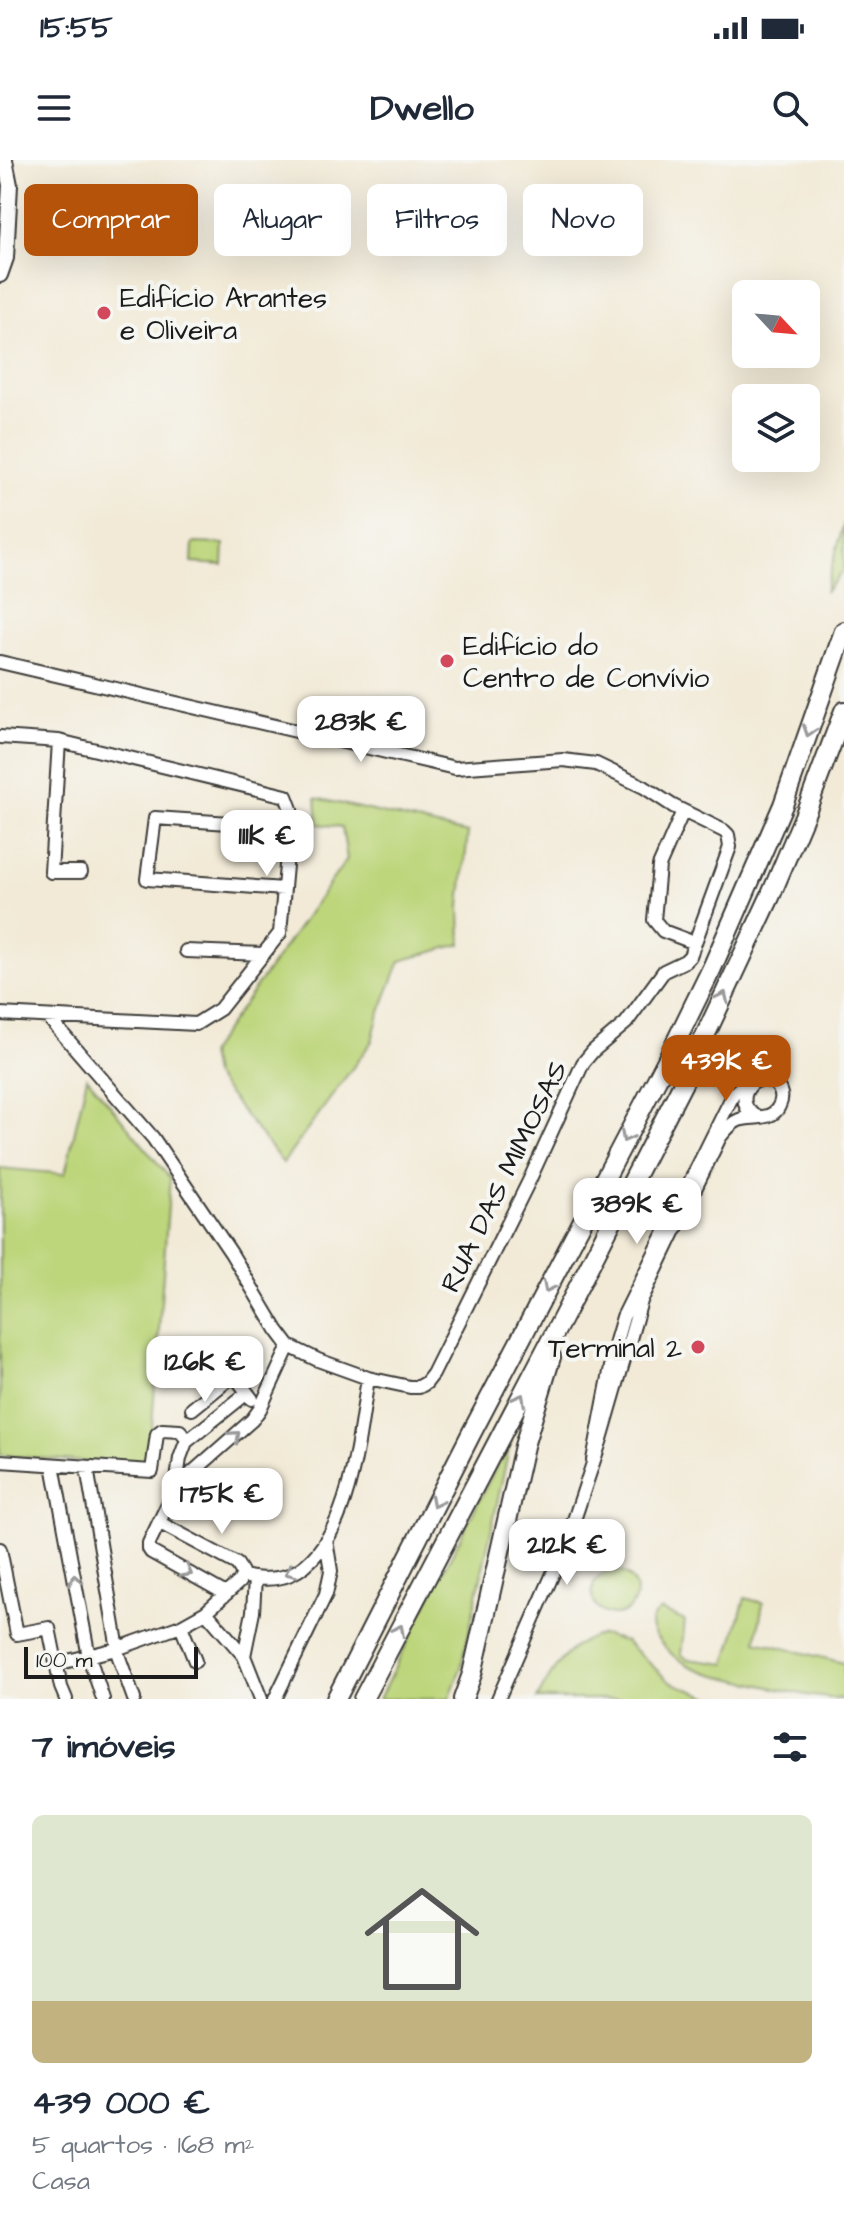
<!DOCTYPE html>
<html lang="pt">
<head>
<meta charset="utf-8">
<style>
	body { margin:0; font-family:"Architects Daughter",sans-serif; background:#f2f2f3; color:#1f2937; height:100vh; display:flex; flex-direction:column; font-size:30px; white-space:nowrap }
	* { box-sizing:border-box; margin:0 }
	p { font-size:26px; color:#747a83 }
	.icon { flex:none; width:44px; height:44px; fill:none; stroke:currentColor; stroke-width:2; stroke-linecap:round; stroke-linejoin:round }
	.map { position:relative; height:1539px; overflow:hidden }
	.sheet { display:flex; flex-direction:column; background:#fff; flex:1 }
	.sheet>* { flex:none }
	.guide { position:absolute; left:24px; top:24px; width:796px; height:72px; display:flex; gap:16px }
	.needle { width:52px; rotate:116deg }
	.controls { position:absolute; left:732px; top:120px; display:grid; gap:16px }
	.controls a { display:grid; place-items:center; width:88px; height:88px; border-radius:12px; background:#fff; box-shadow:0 8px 32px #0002; font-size:40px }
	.scale { position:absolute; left:24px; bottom:20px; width:174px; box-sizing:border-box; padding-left:8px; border:4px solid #1c1c1c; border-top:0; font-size:22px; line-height:28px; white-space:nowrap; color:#1c1c1c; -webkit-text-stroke:6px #f6f6f2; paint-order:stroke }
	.price { position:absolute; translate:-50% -68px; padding:0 18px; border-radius:16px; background:#fff; color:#222; font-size:26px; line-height:52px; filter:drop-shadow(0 2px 4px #0008) }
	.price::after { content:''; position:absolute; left:50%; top:48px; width:24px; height:18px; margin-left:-12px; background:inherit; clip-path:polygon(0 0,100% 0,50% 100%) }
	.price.active { background:#b45309; color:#fff }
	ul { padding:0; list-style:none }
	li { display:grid; align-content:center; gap:16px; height:424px; padding:0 32px }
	li span { display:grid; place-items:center; height:248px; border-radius:12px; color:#555 }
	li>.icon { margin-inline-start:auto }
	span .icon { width:144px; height:144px; fill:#fffc; stroke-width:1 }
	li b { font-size:34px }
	h2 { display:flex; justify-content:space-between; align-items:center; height:96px; padding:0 32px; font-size:34px }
	.tag { padding:0 28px; border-radius:12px; background:#fff; box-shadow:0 8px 32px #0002; font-size:28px; line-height:72px }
	.tag.active { background:#b45309; color:#fff }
	.status { display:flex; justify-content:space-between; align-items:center; height:56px; padding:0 40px; background:#fff; direction:ltr }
	.status svg { height:22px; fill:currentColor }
	header { display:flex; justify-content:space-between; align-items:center; height:104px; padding:0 32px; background:#fff; font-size:36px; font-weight:700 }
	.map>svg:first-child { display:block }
	.green { fill:#bdd67b; stroke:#6c794c; stroke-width:2 }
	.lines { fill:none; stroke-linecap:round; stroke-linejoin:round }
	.minor-casing { stroke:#3c3b38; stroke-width:16 }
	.major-casing { stroke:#3c3b38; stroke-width:18 }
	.highway-casing { stroke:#3c3b38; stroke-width:22 }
	.minor { stroke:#fff; stroke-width:12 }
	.major { stroke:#fff; stroke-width:14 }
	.highway { stroke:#fff; stroke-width:18 }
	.oneway { stroke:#999 }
	.poi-dot { fill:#d1495b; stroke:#f6f6f2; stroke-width:3 }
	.labels { text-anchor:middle; stroke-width:8; stroke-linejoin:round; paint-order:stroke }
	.poi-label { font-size:28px; fill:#1c1c1c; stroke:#f6f6f2; text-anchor:start }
	.street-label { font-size:28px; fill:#1c1c1c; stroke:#f6f6f2 }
</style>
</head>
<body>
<div class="status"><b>15:55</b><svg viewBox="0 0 49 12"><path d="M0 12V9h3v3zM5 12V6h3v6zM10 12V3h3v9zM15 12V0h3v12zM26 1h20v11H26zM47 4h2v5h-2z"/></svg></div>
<header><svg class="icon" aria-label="menu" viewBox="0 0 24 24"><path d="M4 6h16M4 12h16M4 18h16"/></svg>Dwello<svg class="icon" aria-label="search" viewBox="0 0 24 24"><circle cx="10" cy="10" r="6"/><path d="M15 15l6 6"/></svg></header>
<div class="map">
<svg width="844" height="1539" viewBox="0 0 844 1539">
	<rect width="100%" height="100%" fill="#f6f6f2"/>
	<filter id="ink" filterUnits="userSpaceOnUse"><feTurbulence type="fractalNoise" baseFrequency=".0125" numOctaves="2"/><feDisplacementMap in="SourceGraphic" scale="16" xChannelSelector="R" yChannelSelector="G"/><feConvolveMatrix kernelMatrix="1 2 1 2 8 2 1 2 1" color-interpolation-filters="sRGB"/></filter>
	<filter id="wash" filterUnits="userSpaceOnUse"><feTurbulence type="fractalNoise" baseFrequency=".006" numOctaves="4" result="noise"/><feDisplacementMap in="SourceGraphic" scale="32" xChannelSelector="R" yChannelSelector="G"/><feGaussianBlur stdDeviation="1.8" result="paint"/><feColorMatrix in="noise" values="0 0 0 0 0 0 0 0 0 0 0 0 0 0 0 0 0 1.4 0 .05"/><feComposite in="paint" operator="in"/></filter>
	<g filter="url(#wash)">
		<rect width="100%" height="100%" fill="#f2ead7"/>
		<path class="green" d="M844,363V410L825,432Z
			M193,383L224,384L223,405L192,403Z
			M316,638L468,673L460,746L461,784L400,801L378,857L372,881L283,1003L213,915L209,893L347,699L342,667L318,664Z
			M87,917L170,1018L149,1307L0,1295V1008L65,1014Z
			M512,1275L461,1508L449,1539H379Z
			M592 1433a22 22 0 1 1 44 0a22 22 0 1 1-44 0Z
			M745,1438L763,1443L756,1481L844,1503V1539C813,1538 783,1530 752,1523C733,1519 711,1515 692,1507C677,1500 664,1488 655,1475C648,1465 651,1456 661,1450L685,1461L681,1494L687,1499L726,1504Z
			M604,1475L626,1482L670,1522L716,1539H537C551,1512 571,1478 604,1475Z"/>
	</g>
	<g filter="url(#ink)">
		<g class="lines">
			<defs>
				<path id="minor" d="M0,502L455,608L563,600L596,604L644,627L673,646L724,671L728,675L730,687L690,796L685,801L664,811L626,863L593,891L583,903L529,1021L433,1214L426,1223L419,1227H410L368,1218L318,1200L289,1186L277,1170L231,1093L153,978L48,857
					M0,577L59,581L286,636L291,649L280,773L220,849L196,864L0,854
					M59,581L51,712H81
					M683,651L659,706L654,760L663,771L695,783
					M284,729L147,719L155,658L289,667
					M186,791L263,794
					M753,923C740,934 742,951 759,957
					M225,1203L252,1239
					M192,1249L234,1215
					M0,1301L152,1311L157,1274L162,1270L180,1271L186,1278V1282
					M53,1305L89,1497L103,1539
					M87,1308L118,1489
					M176,1327L180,1298L186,1282L247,1233
					M160,1363L237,1404L242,1412V1416
					M0,1389L17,1474L49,1468L61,1527L66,1539
					M242,1416C258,1419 275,1421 291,1414C350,1387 359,1274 368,1218
					M255,1418L253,1452L244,1496L261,1539
					M226,1434L151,1392L149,1389V1383L176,1327L252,1260L260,1249L289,1186
					M206,1452L244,1496
					M181,1466L195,1501
					M116,1489L134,1539
					M56,1504L116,1489L181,1466L206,1452L239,1422L242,1416
					M275,1539L326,1434L331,1411L326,1380
					M498,1539L566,1384L601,1279L641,1141L720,977C726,970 731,963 739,960C752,955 772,962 779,946C781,942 782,938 781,934C775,910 745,922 734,933L623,1157L616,1181L593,1300"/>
				<path id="major" d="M0,115L6,98L10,25L5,0"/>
				<path id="highway" d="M336,1539L472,1272L666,902L712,808L783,645L844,471
					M363,1539L563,1157L683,923L770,737L805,654L844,551
					M463,1539L472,1514L524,1286L551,1197"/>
			</defs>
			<use href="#minor" class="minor-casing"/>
			<use href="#major" class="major-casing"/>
			<use href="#highway" class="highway-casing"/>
			<use href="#minor" class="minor"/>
			<use href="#major" class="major"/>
			<use href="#highway" class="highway"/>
		</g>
		<defs><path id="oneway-chevron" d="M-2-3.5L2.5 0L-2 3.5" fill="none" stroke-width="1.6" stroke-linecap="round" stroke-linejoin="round" transform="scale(2)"/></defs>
		<g class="oneway">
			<use href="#oneway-chevron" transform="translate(809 571) rotate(109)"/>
			<use href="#oneway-chevron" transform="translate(723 837) rotate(-65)"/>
			<use href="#oneway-chevron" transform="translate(626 977) rotate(118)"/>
			<use href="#oneway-chevron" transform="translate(548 1127) rotate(117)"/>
			<use href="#oneway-chevron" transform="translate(520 1239) rotate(-62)"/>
			<use href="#oneway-chevron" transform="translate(235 1276) rotate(-41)"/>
			<use href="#oneway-chevron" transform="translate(436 1342) rotate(117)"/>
			<use href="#oneway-chevron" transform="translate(187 1412) rotate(29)"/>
			<use href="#oneway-chevron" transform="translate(290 1412) rotate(156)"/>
			<use href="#oneway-chevron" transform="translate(75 1420) rotate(-101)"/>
			<use href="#oneway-chevron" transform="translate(399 1470) rotate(-63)"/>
		</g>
	</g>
	<g class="poi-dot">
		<circle cx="104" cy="153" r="8"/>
		<circle cx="447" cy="501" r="8"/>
		<circle cx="698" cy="1187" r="8"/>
	</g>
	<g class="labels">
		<g class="poi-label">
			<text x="120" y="147">Edifício Arantes<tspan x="120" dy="32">e Oliveira</tspan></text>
			<text x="463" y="495">Edifício do<tspan x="463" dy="32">Centro de Convívio</tspan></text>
			<text x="682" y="1197" text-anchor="end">Terminal 2</text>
		</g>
		<g class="street-label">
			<text transform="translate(503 1016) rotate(-64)" y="10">RUA DAS MIMOSAS</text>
		</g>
	</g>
</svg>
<div class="controls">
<a><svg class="needle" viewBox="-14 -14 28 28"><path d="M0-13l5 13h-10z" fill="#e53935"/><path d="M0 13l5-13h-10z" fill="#747a83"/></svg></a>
<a><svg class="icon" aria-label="layers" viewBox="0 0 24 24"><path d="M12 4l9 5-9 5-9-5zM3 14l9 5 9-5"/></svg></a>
</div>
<div class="scale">100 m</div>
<b class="price" style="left:361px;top:604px">283K €</b>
<b class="price" style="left:267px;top:718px">111K €</b>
<b class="price active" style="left:726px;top:943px">439K €</b>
<b class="price" style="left:637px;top:1086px">389K €</b>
<b class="price" style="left:205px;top:1244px">126K €</b>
<b class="price" style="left:222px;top:1376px">175K €</b>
<b class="price" style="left:567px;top:1427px">212K €</b>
<div class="guide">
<a class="tag active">Comprar</a>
<a class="tag">Alugar</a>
<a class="tag">Filtros</a>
<a class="tag">Novo</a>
</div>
</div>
<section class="sheet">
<h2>7 imóveis<svg class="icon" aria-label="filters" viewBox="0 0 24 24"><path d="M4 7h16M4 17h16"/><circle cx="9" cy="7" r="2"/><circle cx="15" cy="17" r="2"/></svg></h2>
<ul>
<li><span style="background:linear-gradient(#dfe7d0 75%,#c2b280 0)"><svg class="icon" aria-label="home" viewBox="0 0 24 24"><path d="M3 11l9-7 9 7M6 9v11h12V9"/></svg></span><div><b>439 000 €</b><p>5 quartos · 168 m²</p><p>Casa</p></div></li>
</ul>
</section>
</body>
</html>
